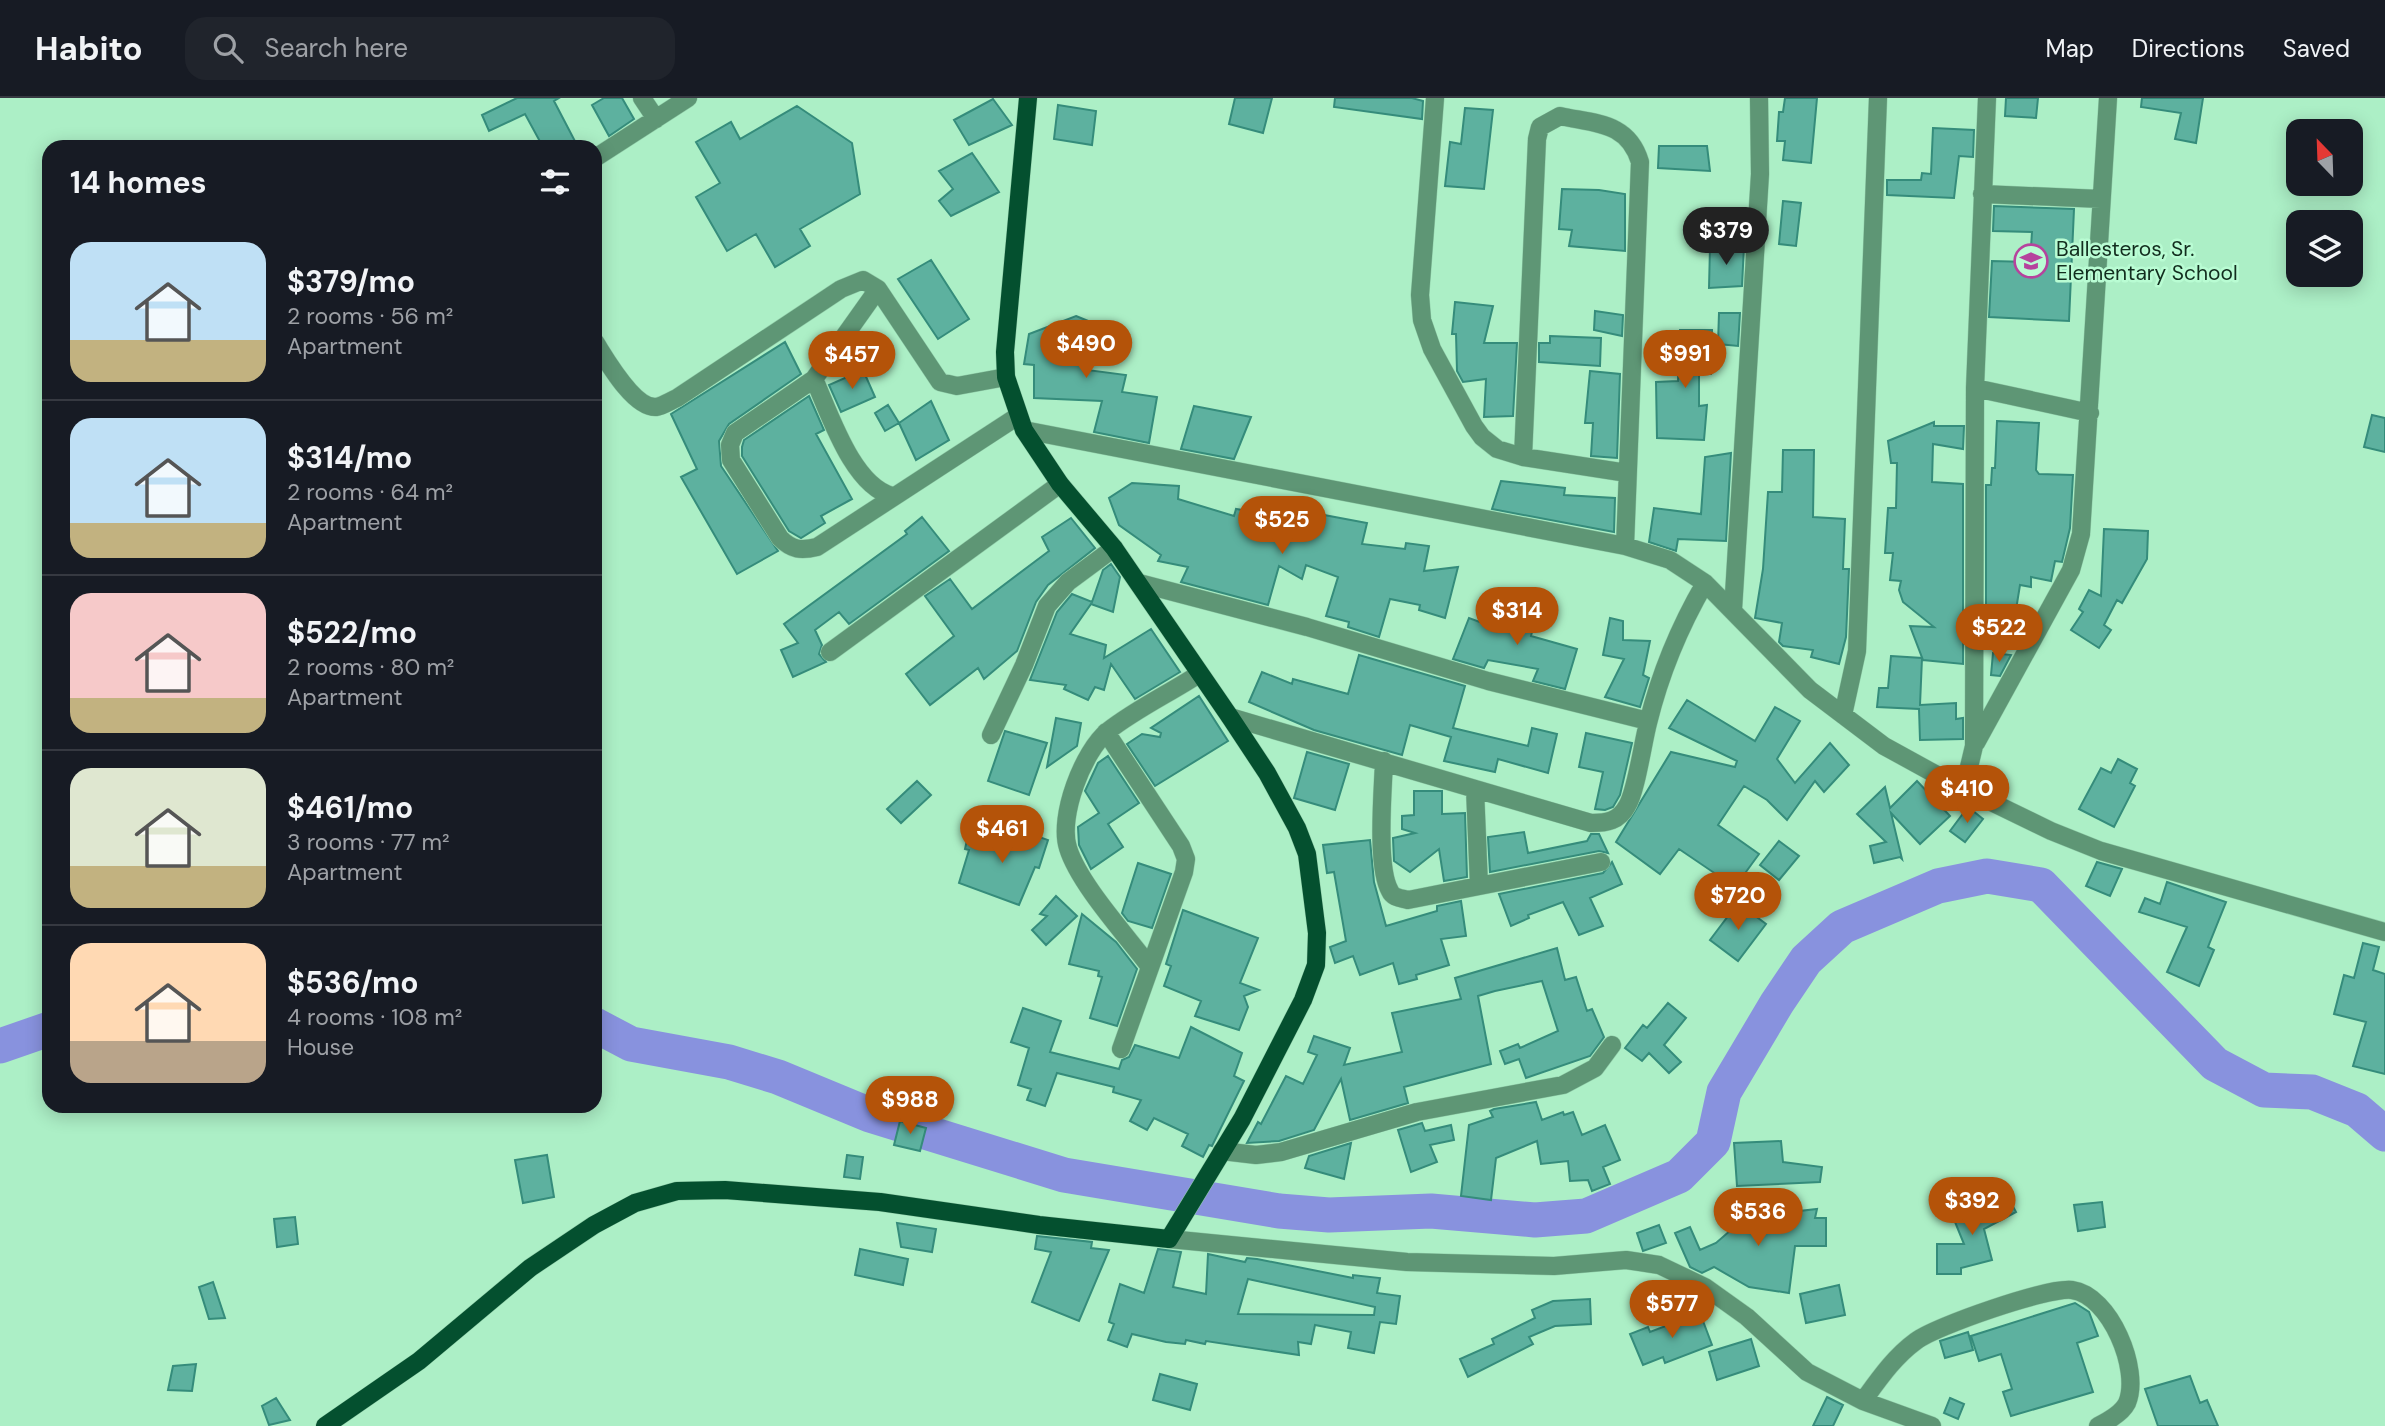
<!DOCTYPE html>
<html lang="en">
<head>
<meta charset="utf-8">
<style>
	body { margin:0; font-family:"DM Sans",sans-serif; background:#20242c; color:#f1f3f6; height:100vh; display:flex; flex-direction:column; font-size:26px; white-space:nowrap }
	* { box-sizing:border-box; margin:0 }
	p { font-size:23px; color:#9ea1a6 }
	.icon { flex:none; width:38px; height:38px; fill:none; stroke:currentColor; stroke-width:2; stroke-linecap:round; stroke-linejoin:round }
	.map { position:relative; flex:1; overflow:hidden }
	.side { position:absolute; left:42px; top:42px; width:560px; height:973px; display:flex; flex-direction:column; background:#171b24; border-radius:21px; box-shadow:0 4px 18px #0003 }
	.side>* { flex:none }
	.needle { width:46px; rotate:337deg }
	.controls { position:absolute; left:2286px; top:21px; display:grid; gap:14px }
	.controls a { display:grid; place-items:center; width:77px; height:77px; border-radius:14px; background:#171b24; box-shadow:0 4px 18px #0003; font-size:35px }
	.price { position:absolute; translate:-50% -60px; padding:0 16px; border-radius:24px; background:#b45309; color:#fff; font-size:23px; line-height:46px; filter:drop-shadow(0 2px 4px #0008) }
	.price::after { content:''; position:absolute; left:50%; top:42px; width:21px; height:16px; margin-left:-10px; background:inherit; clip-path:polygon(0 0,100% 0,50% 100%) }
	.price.on { background:#222; color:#fff }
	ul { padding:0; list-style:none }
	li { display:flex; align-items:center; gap:21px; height:175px; padding:0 28px }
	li+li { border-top:2px solid #363941 }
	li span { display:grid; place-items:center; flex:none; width:196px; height:140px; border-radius:21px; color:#555 }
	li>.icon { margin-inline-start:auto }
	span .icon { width:84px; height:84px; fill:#fffc; stroke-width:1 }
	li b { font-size:30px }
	h2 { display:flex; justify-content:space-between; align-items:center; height:84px; padding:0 28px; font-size:30px }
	header { display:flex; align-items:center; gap:42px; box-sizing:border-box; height:98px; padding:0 35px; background:#171b24; border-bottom:2px solid #363941 }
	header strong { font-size:33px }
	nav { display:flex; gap:38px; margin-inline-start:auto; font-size:24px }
	.search { width:490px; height:63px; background:#20242c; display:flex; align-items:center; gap:18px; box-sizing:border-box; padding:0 24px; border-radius:21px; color:#9ea1a6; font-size:26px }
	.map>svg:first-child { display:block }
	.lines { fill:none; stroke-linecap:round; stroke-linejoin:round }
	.river { stroke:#8892de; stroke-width:35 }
	.building { fill:#5db19f; stroke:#358c7b; stroke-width:2; fill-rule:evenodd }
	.minor-casing { stroke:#90cca8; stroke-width:19 }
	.major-casing { stroke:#90cca8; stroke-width:19 }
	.minor { stroke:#5e9675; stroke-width:18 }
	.major { stroke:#04502f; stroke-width:18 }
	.labels { text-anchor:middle; stroke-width:5; stroke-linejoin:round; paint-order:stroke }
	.poi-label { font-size:21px; fill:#122d1e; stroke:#b9fcd3; text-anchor:start }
</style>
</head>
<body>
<header>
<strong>Habito</strong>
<div class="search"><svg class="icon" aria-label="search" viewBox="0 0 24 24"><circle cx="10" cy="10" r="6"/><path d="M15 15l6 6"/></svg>Search here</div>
<nav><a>Map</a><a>Directions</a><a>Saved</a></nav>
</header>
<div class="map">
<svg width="2385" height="1328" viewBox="0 0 2385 1328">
	<rect width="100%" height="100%" fill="#acefc6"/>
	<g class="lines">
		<path class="river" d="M595,927L631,946L729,964L778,979L870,1017L1064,1077L1279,1113L1329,1117L1431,1113L1535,1122L1586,1118L1679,1078L1713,1044L1724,994L1777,905L1806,862L1842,829L1938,788L1987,778L2041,787L2215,966L2264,992L2312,994L2357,1012L2385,1036
			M0,948L49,931"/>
	</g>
	<path class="building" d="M517,0H559L554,3L578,49H543L525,16L489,33L482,17Z
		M604,0H622L634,21L609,38L592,7Z
		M1235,0H1272L1263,35L1229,26Z
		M1335,0H1412L1423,3L1422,21L1334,9Z
		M1785,0H1817L1811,65L1783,62L1785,43H1777L1779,14H1783Z
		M2006,0H2038L2036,20L2005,18Z
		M2142,0H2203L2196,45L2175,41L2181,15L2141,9Z
		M993,1L1012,27L969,47L954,22Z
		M1058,7L1096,13L1092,47L1054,41Z
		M797,8L852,45L860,96L800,131L810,148L775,169L756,136L727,153L696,99L720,85L696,44L731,24L740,41Z
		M1465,10L1493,12L1484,91L1445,88L1450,44L1461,46Z
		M1933,30L1974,32L1973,59L1959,58L1954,100L1887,97V82H1921L1922,75L1931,76Z
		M1659,48H1707L1710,73L1658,70Z
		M972,55L999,94L951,118L939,103L953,91L939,73Z
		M1562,91L1599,92L1625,96V153L1569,148L1572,132L1559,131Z
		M1783,103L1801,105L1796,148L1779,146Z
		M1994,108L2074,111L2069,223L1989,219L1992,163L2030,164L2032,134L1993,133Z
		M1744,148L1742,188L1709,190L1710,149Z
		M931,162L969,221L938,241L898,181Z
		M1455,204L1493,208L1484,245H1517L1513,318L1484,319L1486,281L1463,284L1457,273L1456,236H1452Z
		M1595,213L1623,217L1622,238L1594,232Z
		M1719,215H1740L1738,248L1718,246Z
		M1076,218L1093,225L1087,272L1126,277L1122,294L1157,299L1149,345L1094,334L1102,303L1034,300V267L1024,266L1029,236Z
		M1680,232H1712L1711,276L1699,275V308L1707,307L1704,342L1657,340L1656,284L1678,283Z
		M1550,238L1601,240L1600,268L1539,264V245H1550Z
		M785,244L801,276L729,326L719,343L721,368L778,453L737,476L681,379L697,371L671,316Z
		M863,272L875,299L841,314L829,287Z
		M1590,273L1620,276L1617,360L1591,358L1593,325H1585Z
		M809,298L824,332L816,336L852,401L821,418L825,425L801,440L789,433L742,358V349L744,342Z
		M931,303L949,342L916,362L899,325Z
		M888,307L899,325L885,333L875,315Z
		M1194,308L1251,319L1234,361L1181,351Z
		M2372,317L2385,320V354L2364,349Z
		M1997,323L2039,325L2036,372L2039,376L2073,377L2070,430L2062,464L2055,463L2051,483L2031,479V489L2020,487L2014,524L1986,520V387H1991L1992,370H1995Z
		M1934,324V328H1964L1963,351L1933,346L1932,384L1963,386V566L1923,562L1910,528L1934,529L1903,504L1899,492L1901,483L1890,482L1893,455H1885L1888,410H1896L1897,365H1891L1888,343Z
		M1783,352H1814L1813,419L1845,421L1843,471H1849L1846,539L1839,566L1811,559L1813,552L1783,548L1779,544L1782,525L1755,520L1763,471L1768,394H1782Z
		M1731,355L1726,443L1678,441L1676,453L1649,444L1654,410L1701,416L1705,359Z
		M1501,383L1565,390L1564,397L1615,400L1614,434L1492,411Z
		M1132,385L1179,388L1178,401L1234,418L1236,411L1267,416L1266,421L1322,431L1324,417L1367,425L1362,446L1405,451L1406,445L1429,448L1424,473L1458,469L1445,520L1419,512L1420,507L1390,501L1379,539L1348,529L1349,524L1326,518L1338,479L1306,467L1302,481L1279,468L1268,507L1181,484L1188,469L1158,463L1161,457L1119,427L1109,400Z
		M922,419L949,453L849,526L839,514L815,532L822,547L819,556L826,564L793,579L781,552L798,545L784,526L907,436L905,433Z
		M1071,420L1095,450L1048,487L1036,504L1017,553L984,581L978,570L930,607L906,576L954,538L925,498L950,481L972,511L1049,453L1042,439Z
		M2104,431L2148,433L2147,461L2122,505L2117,502L2104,527L2111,532L2099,550L2071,532L2083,514L2079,511L2089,492L2101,498Z
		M1111,466L1120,479L1113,514L1091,506L1070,536L1106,547L1104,560L1151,531L1180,574L1135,601L1111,566L1104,592L1095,589L1088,602L1064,591L1066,587L1030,582L1057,514L1072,496L1092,504L1103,472Z
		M1515,502L1539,505L1531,538L1577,551L1565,591L1533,583L1538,571L1488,562L1484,570L1453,561L1469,520L1504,533Z
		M1610,520L1623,523V542L1650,543L1643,577L1649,580L1640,609L1605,599L1624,561L1603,557Z
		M1993,555L2011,557L2000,578L1991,577Z
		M1359,557L1465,588L1453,630L1528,648L1532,630L1557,636L1548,675L1498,661L1495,674L1444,663L1451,639L1410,627L1402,657L1314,632L1249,604L1262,574L1292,586L1293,581L1348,596Z
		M1891,558L1922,560L1920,607L1956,605V621L1963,620V641L1920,642L1919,611L1877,609L1879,590H1888Z
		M1199,598L1228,643L1155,688L1127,646L1142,636L1160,639L1161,635L1151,630Z
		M1687,602L1755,643L1775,609L1800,623L1777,661L1795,685L1830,645L1849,667L1824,694L1815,683L1787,722L1767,702L1744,688L1718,727L1759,756L1735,789L1679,751L1660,776L1616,744L1671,654L1735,669L1737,663L1669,630Z
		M1056,620L1081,625L1077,648L1047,669Z
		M1005,633L1047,645L1029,697L988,683Z
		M1586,635L1632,645L1620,697L1613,709L1605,712L1595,711L1603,674L1579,669Z
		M1307,654L1349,666L1335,712L1294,700Z
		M1108,658L1139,705L1108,726L1123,749L1091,771L1079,747L1078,729L1099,715L1085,693L1098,665Z
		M2118,661L2137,671L2130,685L2135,688L2114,729L2079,711L2101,670L2111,675Z
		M917,683L931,697L901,725L887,711Z
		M1917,683L1950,718L1920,746L1891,715L1902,761L1900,759L1874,765L1870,748L1886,744L1857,716L1885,689L1890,710Z
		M1414,693H1442V716L1465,715L1467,779L1444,783L1439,751L1410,774L1394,763L1393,740L1415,735L1402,731V718L1414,717Z
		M1968,709L1983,721L1965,744L1950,733Z
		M969,733L1021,745L1025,734L1048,742L1039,770L1035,769L1019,807L959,785L969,752L965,751Z
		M1524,734L1528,755L1587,743L1591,736H1599L1608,755L1599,753L1490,774L1488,739Z
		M1370,742L1374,784L1386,828L1437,813V808L1461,803L1466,838L1441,841L1449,867L1416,877L1417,881L1399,886L1393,865L1360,877L1353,858L1335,865L1330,849L1346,843L1334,774L1327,775L1323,747Z
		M1779,743L1799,758L1779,782L1760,767Z
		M1612,764L1622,786L1590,800L1603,828L1579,837L1563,804L1528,817L1529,820L1511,828L1499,796L1603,775Z
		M2097,764L2122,771L2110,798L2086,788Z
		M1138,765L1171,776L1152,830L1128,823L1122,815Z
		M2167,784L2226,804L2208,849L2214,852L2199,888L2167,874L2187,829L2139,814L2145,800L2160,806Z
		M1056,798L1077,818L1046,847L1032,832L1047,818L1040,816Z
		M1738,805L1766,826L1738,863L1710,842Z
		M1183,812L1258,840L1240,885L1259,892L1244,898L1248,909L1239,932L1195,918L1201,903L1164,888L1171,868L1166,866Z
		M1082,816L1116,844L1137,871L1117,928L1090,920L1102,879L1098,878L1099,873L1069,866Z
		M2363,845L2379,849L2373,872L2385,876V976L2353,968L2366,924L2334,916L2344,877L2354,880Z
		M1557,850L1565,882L1576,879L1587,913L1592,911L1604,939L1590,958L1526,980L1519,961L1505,966L1500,953L1518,946L1520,950L1558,933L1542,883L1495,893L1478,898L1491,966L1404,989L1408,1005L1350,1022L1341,981L1314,1032L1279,1043L1247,1045L1258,1024L1261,1026L1286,978L1303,986L1317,957L1308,954L1314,938L1350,950L1344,967L1402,954L1392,915L1461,901L1455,880Z
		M1668,905L1686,920L1664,947L1681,964L1669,975L1649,955L1642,963L1625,950L1643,927L1647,930Z
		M1023,910L1061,923L1050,954L1119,971L1122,962L1129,959L1135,947L1179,960L1191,929L1242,955L1234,978L1244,983L1212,1048L1209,1047L1203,1059L1182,1048L1188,1036L1154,1020L1147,1032L1130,1023L1141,1002L1113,994L1114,989L1057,975L1045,1008L1027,1002L1031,991L1018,987L1029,950L1011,944Z
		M1536,1004L1542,1022L1563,1014L1564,1017L1573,1014L1582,1037L1605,1027L1620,1062L1603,1069L1610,1086L1592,1093L1588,1082L1570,1083L1568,1063L1541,1066L1537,1043L1496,1060L1491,1102L1461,1098L1469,1027L1493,1019L1490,1013L1494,1011Z
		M900,1023L926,1030L920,1053L894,1047Z
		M1422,1025L1425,1033L1451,1027L1454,1042L1430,1047L1437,1064L1411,1074L1398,1032Z
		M1781,1043L1783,1064L1822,1069L1820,1084L1737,1088L1734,1045Z
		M1351,1045L1344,1081L1305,1070L1309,1058Z
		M547,1057L554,1099L523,1105L515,1062Z
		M847,1057L863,1059L860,1081L844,1079Z
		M2007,1097L2016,1114L1984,1131L1992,1162L1961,1170V1176H1937V1146H1964L1953,1119Z
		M2102,1104L2105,1129L2078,1133L2074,1107Z
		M1817,1111L1815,1120H1826V1148H1795L1789,1195L1749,1189L1714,1169L1702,1175L1690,1169L1675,1135L1690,1129L1700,1152L1716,1145L1746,1119Z
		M295,1119L298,1146L277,1149L274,1121Z
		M897,1125L936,1131L932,1154L901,1149Z
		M1659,1127L1666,1145L1643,1153L1637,1135Z
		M1037,1138L1092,1144L1091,1150L1109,1152L1079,1223L1032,1204L1051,1154L1035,1151Z
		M860,1151L908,1161L903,1187L855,1177Z
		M1158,1151L1181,1154L1173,1189L1206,1196L1208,1156L1245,1164L1247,1160L1257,1161L1353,1180V1177L1380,1180L1377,1195L1400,1198L1396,1226L1380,1224L1374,1255L1348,1250L1351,1234L1315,1227L1311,1246L1298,1244L1299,1257L1206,1243L1205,1246L1186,1242L1185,1246L1166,1244L1132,1236L1127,1249L1108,1242L1114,1226L1109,1224L1120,1186L1144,1195ZM1248,1181L1375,1209L1374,1217L1238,1216Z
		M213,1184L225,1220L209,1221L199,1189Z
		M1839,1187L1845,1217L1806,1225L1800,1196Z
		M1590,1201L1591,1226L1555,1228L1529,1239L1533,1246L1468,1279L1460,1261L1494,1246L1492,1241L1535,1220L1532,1212L1553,1203Z
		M2075,1205L2089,1214L2098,1238L2077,1245L2093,1294L2011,1318L2003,1294L2012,1291L2001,1256L1979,1263L1971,1238Z
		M1700,1215L1712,1247L1665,1265L1663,1259L1643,1267L1630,1236L1648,1229L1650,1234Z
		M1968,1234L1973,1252L1945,1260L1940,1243Z
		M1751,1241L1759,1268L1717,1282L1709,1254Z
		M196,1266L192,1293L168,1292L173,1268Z
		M1160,1276L1197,1286L1190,1312L1153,1302Z
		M2190,1278L2200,1305L2207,1302L2218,1328H2158L2145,1291Z
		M1827,1299L1843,1307L1833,1328H1813Z
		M276,1300L290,1322L269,1327L262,1308Z
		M1950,1300L1964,1306L1958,1321L1944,1315Z"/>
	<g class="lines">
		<defs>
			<path id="minor" d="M642,0L656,21
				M1435,0L1420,197L1422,222L1432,251L1474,328L1482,339L1497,351L1523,359
				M595,60L688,0
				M1982,96L2101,101
				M878,191L814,281L735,335L730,347L731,362L780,440C792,452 801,453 817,449L1018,318
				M595,244C606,261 633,310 656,309C663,308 670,303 677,300L841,191L863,182L878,191L940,284L957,288L1006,279
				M814,281C830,316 852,387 892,398
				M1975,290L2090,315
				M1024,332L1625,448L1670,462L1705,485L1810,592L1884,648L1946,682L2051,733L2101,753L2385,834
				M1625,448L1640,64C1628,24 1596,26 1560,18L1540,29L1537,41L1523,359L1627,375
				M1139,485L1307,529L1488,583L1648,623
				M1733,512L1760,76L1759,0
				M830,554L1060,386
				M1843,617L1857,553L1878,0
				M1230,619L1591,725C1607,725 1619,723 1627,708C1636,694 1643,644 1648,625C1660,576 1680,528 1705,485
				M1106,634L1181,748L1186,761L1184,774L1121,951
				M991,637L1024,567L1047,508L1068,484L1114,450
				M1976,645L2071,472L2081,436L2108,0
				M1384,663C1383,692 1376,769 1390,793C1393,800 1401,800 1408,802L1601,764
				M1964,690L1974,648L1975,290L1987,0
				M1475,691L1479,788
				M1150,869C1127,838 1079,786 1068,750C1058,719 1083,653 1108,633C1136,611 1170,595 1199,576
				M1222,1053L1256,1057L1281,1054L1417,1014L1563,987L1595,970L1612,947
				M1169,1141L1407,1164L1554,1168L1626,1162L1659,1167L1705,1189L1747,1219L1807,1274L1863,1303L1932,1328
				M1863,1303C1879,1281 1894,1259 1916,1243C1936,1228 2048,1189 2072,1192C2110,1197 2141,1272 2127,1305C2122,1315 2108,1323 2098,1328"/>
			<path id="major" d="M325,1328L419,1263L530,1170L594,1127L635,1105L677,1093L725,1092L880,1104L1039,1127L1169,1141L1242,1021L1303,902L1316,867L1317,835L1307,756L1297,730L1267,675L1230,619L1114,450L1060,386L1024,332L1006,279L1005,254L1028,0"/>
		</defs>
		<use href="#minor" class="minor-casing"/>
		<use href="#major" class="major-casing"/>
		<use href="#minor" class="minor"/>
		<use href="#major" class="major"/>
	</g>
	<defs>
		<symbol id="school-ring" viewBox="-11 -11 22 22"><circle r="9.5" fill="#b9fcd3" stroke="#b6439d" stroke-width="1.5"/><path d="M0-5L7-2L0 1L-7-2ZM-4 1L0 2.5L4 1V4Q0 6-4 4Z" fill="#b6439d"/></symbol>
	</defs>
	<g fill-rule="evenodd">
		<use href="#school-ring" x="2012" y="144" width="38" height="38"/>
	</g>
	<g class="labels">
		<g class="poi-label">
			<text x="2056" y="158">Ballesteros, Sr.<tspan x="2056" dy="24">Elementary School</tspan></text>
		</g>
	</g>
</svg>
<div class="controls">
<a><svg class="needle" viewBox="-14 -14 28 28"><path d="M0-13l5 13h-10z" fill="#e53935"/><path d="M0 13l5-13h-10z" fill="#9ea1a6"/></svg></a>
<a><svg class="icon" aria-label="layers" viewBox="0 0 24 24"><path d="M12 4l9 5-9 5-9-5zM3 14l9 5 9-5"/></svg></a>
</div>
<b class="price on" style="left:1726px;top:169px">$379</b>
<b class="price" style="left:1086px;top:282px">$490</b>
<b class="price" style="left:1685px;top:292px">$991</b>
<b class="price" style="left:852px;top:293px">$457</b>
<b class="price" style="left:1282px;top:458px">$525</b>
<b class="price" style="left:1517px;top:549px">$314</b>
<b class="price" style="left:1999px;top:566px">$522</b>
<b class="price" style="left:1967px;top:727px">$410</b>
<b class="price" style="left:1002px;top:767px">$461</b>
<b class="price" style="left:1738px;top:834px">$720</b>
<b class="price" style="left:910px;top:1038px">$988</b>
<b class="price" style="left:1972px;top:1139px">$392</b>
<b class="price" style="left:1758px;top:1150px">$536</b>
<b class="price" style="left:1672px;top:1242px">$577</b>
<section class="side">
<h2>14 homes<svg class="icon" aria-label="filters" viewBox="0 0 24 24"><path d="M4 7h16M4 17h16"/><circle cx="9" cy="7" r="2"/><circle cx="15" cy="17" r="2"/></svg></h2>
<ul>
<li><span style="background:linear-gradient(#bfe0f5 70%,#c2b280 0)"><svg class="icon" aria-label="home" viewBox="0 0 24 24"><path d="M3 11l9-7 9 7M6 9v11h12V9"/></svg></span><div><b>$379/mo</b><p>2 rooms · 56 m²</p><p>Apartment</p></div></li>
<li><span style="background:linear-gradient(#bfe0f5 75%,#c2b280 0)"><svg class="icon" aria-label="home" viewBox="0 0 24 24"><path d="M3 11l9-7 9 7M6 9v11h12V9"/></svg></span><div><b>$314/mo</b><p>2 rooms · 64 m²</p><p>Apartment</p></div></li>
<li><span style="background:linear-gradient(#f6c9c9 75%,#c2b280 0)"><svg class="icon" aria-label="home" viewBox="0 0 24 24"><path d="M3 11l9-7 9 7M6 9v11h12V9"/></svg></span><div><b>$522/mo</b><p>2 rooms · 80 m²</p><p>Apartment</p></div></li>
<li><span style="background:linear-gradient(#dfe7d0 70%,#c2b280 0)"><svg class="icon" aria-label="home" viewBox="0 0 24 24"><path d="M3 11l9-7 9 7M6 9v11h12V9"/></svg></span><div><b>$461/mo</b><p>3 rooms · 77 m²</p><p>Apartment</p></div></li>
<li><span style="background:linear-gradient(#ffd9b3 70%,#b9a48a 0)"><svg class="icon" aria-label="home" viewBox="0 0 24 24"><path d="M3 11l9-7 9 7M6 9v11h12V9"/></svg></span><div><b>$536/mo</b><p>4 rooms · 108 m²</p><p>House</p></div></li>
</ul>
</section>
</div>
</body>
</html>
